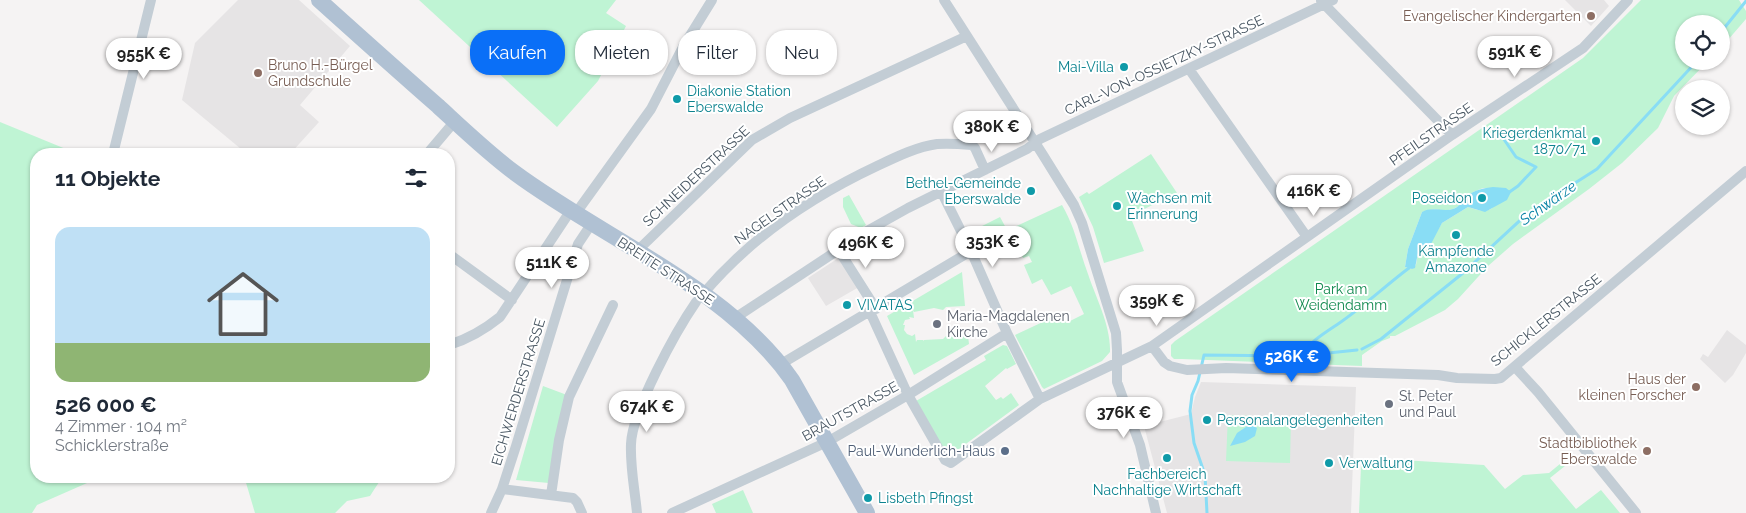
<!DOCTYPE html>
<html lang="de">
<head>
<meta charset="utf-8">
<style>
	body { margin:0; font-family:Raleway,sans-serif; background:#f2f2f3; color:#1f2937; height:100vh; display:flex; flex-direction:column; font-size:19px; white-space:nowrap }
	* { box-sizing:border-box; margin:0 }
	p { font-size:16px; color:#747a83 }
	.icon { flex:none; width:28px; height:28px; fill:none; stroke:currentColor; stroke-width:2; stroke-linecap:round; stroke-linejoin:round }
	.map { position:relative; flex:1; overflow:hidden }
	.side { position:absolute; left:30px; top:148px; width:425px; height:335px; display:flex; flex-direction:column; background:#fff; border-radius:20px; box-shadow:0 1px 4px #0004 }
	.side>* { flex:none }
	.guide { position:absolute; left:470px; top:30px; width:475px; height:45px; display:flex; gap:10px }
	.tools { position:absolute; left:1675px; top:15px; display:grid; gap:10px }
	.tools a { display:grid; place-items:center; width:55px; height:55px; border-radius:50%; background:#fff; box-shadow:0 1px 4px #0004; font-size:25px }
	.price { position:absolute; translate:-50% -42px; padding:0 11px; border-radius:18px; background:#fff; color:#222; font-size:16px; line-height:32px; filter:drop-shadow(0 1px 2px #0008) }
	.price::after { content:''; position:absolute; left:50%; top:30px; width:15px; height:11px; margin-left:-8px; background:inherit; clip-path:polygon(0 0,100% 0,50% 100%) }
	.price.active { background:#0a6ff7; color:#fff }
	ul { padding:0; list-style:none }
	li { display:grid; align-content:center; gap:10px; height:265px; padding:0 25px }
	li span { display:grid; place-items:center; height:155px; border-radius:15px; color:#555 }
	li>.icon { margin-inline-start:auto }
	span .icon { width:90px; height:90px; fill:#fffc; stroke-width:1 }
	li b { font-size:21px }
	h2 { display:flex; justify-content:space-between; align-items:center; height:60px; padding:0 25px; font-size:21px }
	.chip { padding:0 18px; border-radius:20px; background:#fff; box-shadow:0 1px 4px #0004; font-size:18px; line-height:45px }
	.chip.active { background:#0a6ff7; color:#fff }
	.map>svg:first-child { display:block }
	.education { fill:#e6e4e5 }
	.green { fill:#bff4d4; fill-rule:evenodd }
	.water { fill:#89ddf5 }
	.lines { fill:none; stroke-linecap:round; stroke-linejoin:round }
	.stream { stroke:#89ddf5; stroke-width:3 }
	.minor { stroke:#c3cdd5; stroke-width:10 }
	.primary { stroke:#b0c1d3; stroke-width:16 }
	.education-dot { fill:#8d6e63; stroke:#fff; stroke-width:2 }
	.culture-dot { fill:#0f9aa8; stroke:#fff; stroke-width:2 }
	.worship-dot { fill:#6b7280; stroke:#fff; stroke-width:2 }
	.service-dot { fill:#5c6f8a; stroke:#fff; stroke-width:2 }
	.labels { text-anchor:middle; stroke-width:4; stroke-linejoin:round; paint-order:stroke }
	.education-label { font-size:14px; fill:#785e54; stroke:#fff; text-anchor:end }
	.street-label { font-size:14px; fill:#485662; stroke:#fff }
	.culture-label { font-size:14px; fill:#0d838f; stroke:#fff; text-anchor:start }
	.park-label { font-size:14px; fill:#0f884d; stroke:#fff }
	.worship-label { font-size:14px; fill:#5b616d; stroke:#fff; text-anchor:start }
	.service-label { font-size:14px; fill:#4e5e75; stroke:#fff; text-anchor:end }
	.water-label { font-size:15px; font-style:italic; fill:#0380a4; stroke:#fff }
</style>
</head>
<body>
<div class="map">
<svg width="1746" height="513" viewBox="0 0 1746 513">
	<rect width="100%" height="100%" fill="#f5f3f3"/>
	<path class="education" d="M238,0H299L350,46L300,105L319,122L290,154H247L182,100L195,43Z
		M1565,0H1604L1609,6L1591,26Z
		M840,257L859,287L826,306L808,278Z
		M1727,330L1746,345V353L1733,375L1725,383L1700,359L1703,354L1708,357Z
		M1201,382L1356,387L1351,513H1167L1144,426L1191,414L1195,397Z"/>
	<path class="green" d="M419,0H616L606,13L626,26L598,81L557,127Z
		M1641,0H1739L1746,11V19L1721,48V24H1684V61H1708L1674,96L1658,128L1622,163L1589,189L1513,244L1488,266L1458,299L1445,310L1395,336H1390V338L1382,341L1362,355V366L1182,359H1174L1171,356V345L1175,341L1583,58ZM1483,188H1505C1495,208 1492,216 1468,207L1442,223L1427,248L1418,253L1416,265L1412,269L1405,267L1408,249L1422,212L1435,209L1443,211L1453,209L1459,206L1473,192Z
		M0,122L78,154H36V476H103L37,505L32,513H0Z
		M1151,154L1177,193L1130,216L1144,251L1104,263L1093,227L1079,197L1087,192L1089,194Z
		M849,195L866,225L861,228L851,224L843,207V198Z
		M1062,205C1075,227 1079,250 1088,274C1096,298 1111,326 1110,352L1102,361L1044,389L1042,387L1015,335L1047,320L1055,312L1058,319L1063,317L1066,323L1084,314L1071,286L1051,295L1042,279L1032,284L1024,265L1032,262L1029,256L1023,258L1010,229Z
		M1000,217L1006,228L976,243L970,232Z
		M962,272L965,306L946,307L943,310L934,308L914,312L913,310L914,318L909,317L910,319L905,320L903,325H905L904,330L907,334L912,336L915,334L916,342L917,340H923V341L924,340L943,339L946,336L949,339V337L968,336L969,344L914,375L887,316Z
		M1003,345L1007,346L1016,364L1007,369L1006,368L985,386L996,400L1001,397L1003,399L1011,393L1019,405L948,457L916,401L986,360L984,356Z
		M543,386L567,395L549,483L516,480Z
		M1228,415L1291,417L1290,463L1226,461Z
		M1572,454L1575,458L1550,478L1576,509L1601,490L1620,513H1359L1361,466L1401,467L1402,460L1484,465L1505,489L1523,475L1549,473Z
		M244,476H378L381,479L370,496L347,501L335,513H255Z
		M743,490L753,513H716L712,504Z"/>
	<path class="water" d="M1493,187L1506,188L1511,192L1507,200L1485,212L1468,207L1442,223L1431,244L1418,253L1415,268L1412,269L1405,267L1408,249L1422,212C1431,206 1443,212 1453,209C1460,207 1462,201 1467,196C1474,190 1484,188 1493,187Z
		M1249,425L1253,426L1257,428L1255,436L1245,442L1230,446L1237,433Z"/>
	<g class="lines">
		<path class="stream" d="M1721,32L1746,1
			M1501,135L1516,157L1536,167L1518,186L1508,193
			M1362,349L1381,339L1463,273L1528,213L1597,169L1697,61
			M1300,356C1310,342 1323,334 1338,324C1363,307 1385,286 1409,268L1410,265
			M1207,513L1205,475L1194,443L1190,411L1192,395L1198,381L1204,355L1300,356L1357,350"/>
		<path class="minor" d="M944,0L1043,155L1074,205L1082,223L1116,333L1117,350V382L1140,445L1156,513
			M1321,1L1452,135
			M1189,69L1307,237
			M113,154L151,0
			M427,154L455,121
			M941,191L971,251L1007,333L1040,399
			M576,213L651,109L683,47L712,0
			M838,249L876,309
			M637,251L752,140L790,118L967,36
			M449,254L512,300
			M703,294C750,238 811,197 877,166C896,157 916,147 937,144C949,143 961,144 972,145L975,148L985,170
			M870,312L908,395L945,460L951,463L1040,399L1152,346L1452,135L1583,48L1628,0
			M735,318L867,231L908,208L1027,149L1040,139L1333,0
			M449,345C468,339 484,330 500,317L571,210
			M1152,346L1164,362L1170,366L1187,370L1226,368L1438,375L1457,378L1495,379L1501,378L1746,171
			M781,364L971,251
			M1515,367L1538,392L1636,513
			M502,489L573,498L577,502L582,513
			M551,495L559,440L569,397L613,305
			M491,513L502,489L516,446L578,244L592,223
			M637,513C635,491 630,467 631,444C632,411 676,331 696,302
			M672,513L827,442L908,395L1007,333"/>
		<path class="primary" d="M319,0C359,36 398,71 438,106C463,129 488,153 515,173C604,239 727,287 792,380L867,513"/>
	</g>
	<g class="education-dot">
		<circle cx="1591" cy="16" r="5"/>
		<circle cx="258" cy="73" r="5"/>
		<circle cx="1696" cy="387" r="5"/>
		<circle cx="1647" cy="451" r="5"/>
	</g>
	<g class="culture-dot">
		<circle cx="1124" cy="67" r="5"/>
		<circle cx="677" cy="99" r="5"/>
		<circle cx="1596" cy="141" r="5"/>
		<circle cx="1031" cy="191" r="5"/>
		<circle cx="1482" cy="198" r="5"/>
		<circle cx="1117" cy="206" r="5"/>
		<circle cx="1456" cy="235" r="5"/>
		<circle cx="847" cy="305" r="5"/>
		<circle cx="1207" cy="420" r="5"/>
		<circle cx="1167" cy="458" r="5"/>
		<circle cx="1329" cy="463" r="5"/>
		<circle cx="868" cy="498" r="5"/>
	</g>
	<g class="worship-dot">
		<circle cx="937" cy="324" r="5"/>
		<circle cx="1389" cy="404" r="5"/>
	</g>
	<circle class="service-dot" cx="1005" cy="451" r="5"/>
	<g class="labels">
		<g class="education-label">
			<text x="1581" y="21">Evangelischer Kindergarten</text>
			<text x="268" y="70" text-anchor="start">Bruno H.-Bürgel<tspan x="268" dy="16">Grundschule</tspan></text>
			<text x="1686" y="384">Haus der<tspan x="1686" dy="16">kleinen Forscher</tspan></text>
			<text x="1637" y="448">Stadtbibliothek<tspan x="1637" dy="16">Eberswalde</tspan></text>
		</g>
		<g class="street-label">
			<text transform="translate(1164 65) rotate(-25)" y="5">CARL-VON-OSSIETZKY-STRASSE</text>
			<text transform="translate(1431 134) rotate(-35)" y="5">PFEILSTRASSE</text>
			<text transform="translate(696 176) rotate(-43)" y="5">SCHNEIDERSTRASSE</text>
			<text transform="translate(780 210) rotate(-35)" y="5">NAGELSTRASSE</text>
			<text transform="translate(666 271) rotate(33)" y="5">BREITE STRASSE</text>
			<text transform="translate(1546 320) rotate(-39)" y="5">SCHICKLERSTRASSE</text>
			<text transform="translate(518 392) rotate(-73)" y="5">EICHWERDERSTRASSE</text>
			<text transform="translate(850 411) rotate(-29)" y="5">BRAUTSTRASSE</text>
		</g>
		<g class="culture-label">
			<text x="1114" y="72" text-anchor="end">Mai-Villa</text>
			<text x="687" y="96">Diakonie Station<tspan x="687" dy="16">Eberswalde</tspan></text>
			<text x="1586" y="138" text-anchor="end">Kriegerdenkmal<tspan x="1586" dy="16">1870/71</tspan></text>
			<text x="1021" y="188" text-anchor="end">Bethel-Gemeinde<tspan x="1021" dy="16">Eberswalde</tspan></text>
			<text x="1127" y="203">Wachsen mit<tspan x="1127" dy="16">Erinnerung</tspan></text>
			<text x="1472" y="203" text-anchor="end">Poseidon</text>
			<text x="1456" y="256" text-anchor="middle">Kämpfende<tspan x="1456" dy="16">Amazone</tspan></text>
			<text x="857" y="310">VIVATAS</text>
			<text x="1217" y="425">Personalangelegenheiten</text>
			<text x="1339" y="468">Verwaltung</text>
			<text x="1167" y="479" text-anchor="middle">Fachbereich<tspan x="1167" dy="16">Nachhaltige Wirtschaft</tspan></text>
			<text x="878" y="503">Lisbeth Pfingst</text>
		</g>
		<g class="park-label">
			<text x="1341" y="294">Park am<tspan x="1341" dy="16">Weidendamm</tspan></text>
		</g>
		<g class="worship-label">
			<text x="947" y="321">Maria-Magdalenen<tspan x="947" dy="16">Kirche</tspan></text>
			<text x="1399" y="401">St. Peter<tspan x="1399" dy="16">und Paul</tspan></text>
		</g>
		<g class="service-label">
			<text x="995" y="456">Paul-Wunderlich-Haus</text>
		</g>
		<g class="water-label">
			<text transform="translate(1548 203) rotate(-35)" y="5">Schwärze</text>
		</g>
	</g>
</svg>
<div class="tools">
<a><svg class="icon" aria-label="locate" viewBox="0 0 24 24"><circle cx="12" cy="12" r="6"/><path d="M12 2v4M12 18v4M2 12h4M18 12h4"/></svg></a>
<a><svg class="icon" aria-label="layers" viewBox="0 0 24 24"><path d="M12 4l9 5-9 5-9-5zM3 14l9 5 9-5"/></svg></a>
</div>
<b class="price" style="left:1515px;top:78px">591K €</b>
<b class="price" style="left:144px;top:80px">955K €</b>
<b class="price" style="left:992px;top:153px">380K €</b>
<b class="price" style="left:1314px;top:217px">416K €</b>
<b class="price" style="left:993px;top:268px">353K €</b>
<b class="price" style="left:866px;top:269px">496K €</b>
<b class="price" style="left:552px;top:289px">511K €</b>
<b class="price" style="left:1157px;top:327px">359K €</b>
<b class="price active" style="left:1292px;top:383px">526K €</b>
<b class="price" style="left:647px;top:433px">674K €</b>
<b class="price" style="left:1124px;top:439px">376K €</b>
<div class="guide">
<a class="chip active">Kaufen</a>
<a class="chip">Mieten</a>
<a class="chip">Filter</a>
<a class="chip">Neu</a>
</div>
<section class="side">
<h2>11 Objekte<svg class="icon" aria-label="filters" viewBox="0 0 24 24"><path d="M4 7h16M4 17h16"/><circle cx="9" cy="7" r="2"/><circle cx="15" cy="17" r="2"/></svg></h2>
<ul>
<li><span style="background:linear-gradient(#bfe0f5 75%,#8fb573 0)"><svg class="icon" aria-label="home" viewBox="0 0 24 24"><path d="M3 11l9-7 9 7M6 9v11h12V9"/></svg></span><div><b>526 000 €</b><p>4 Zimmer · 104 m²</p><p>Schicklerstraße</p></div></li>
</ul>
</section>
</div>
</body>
</html>
